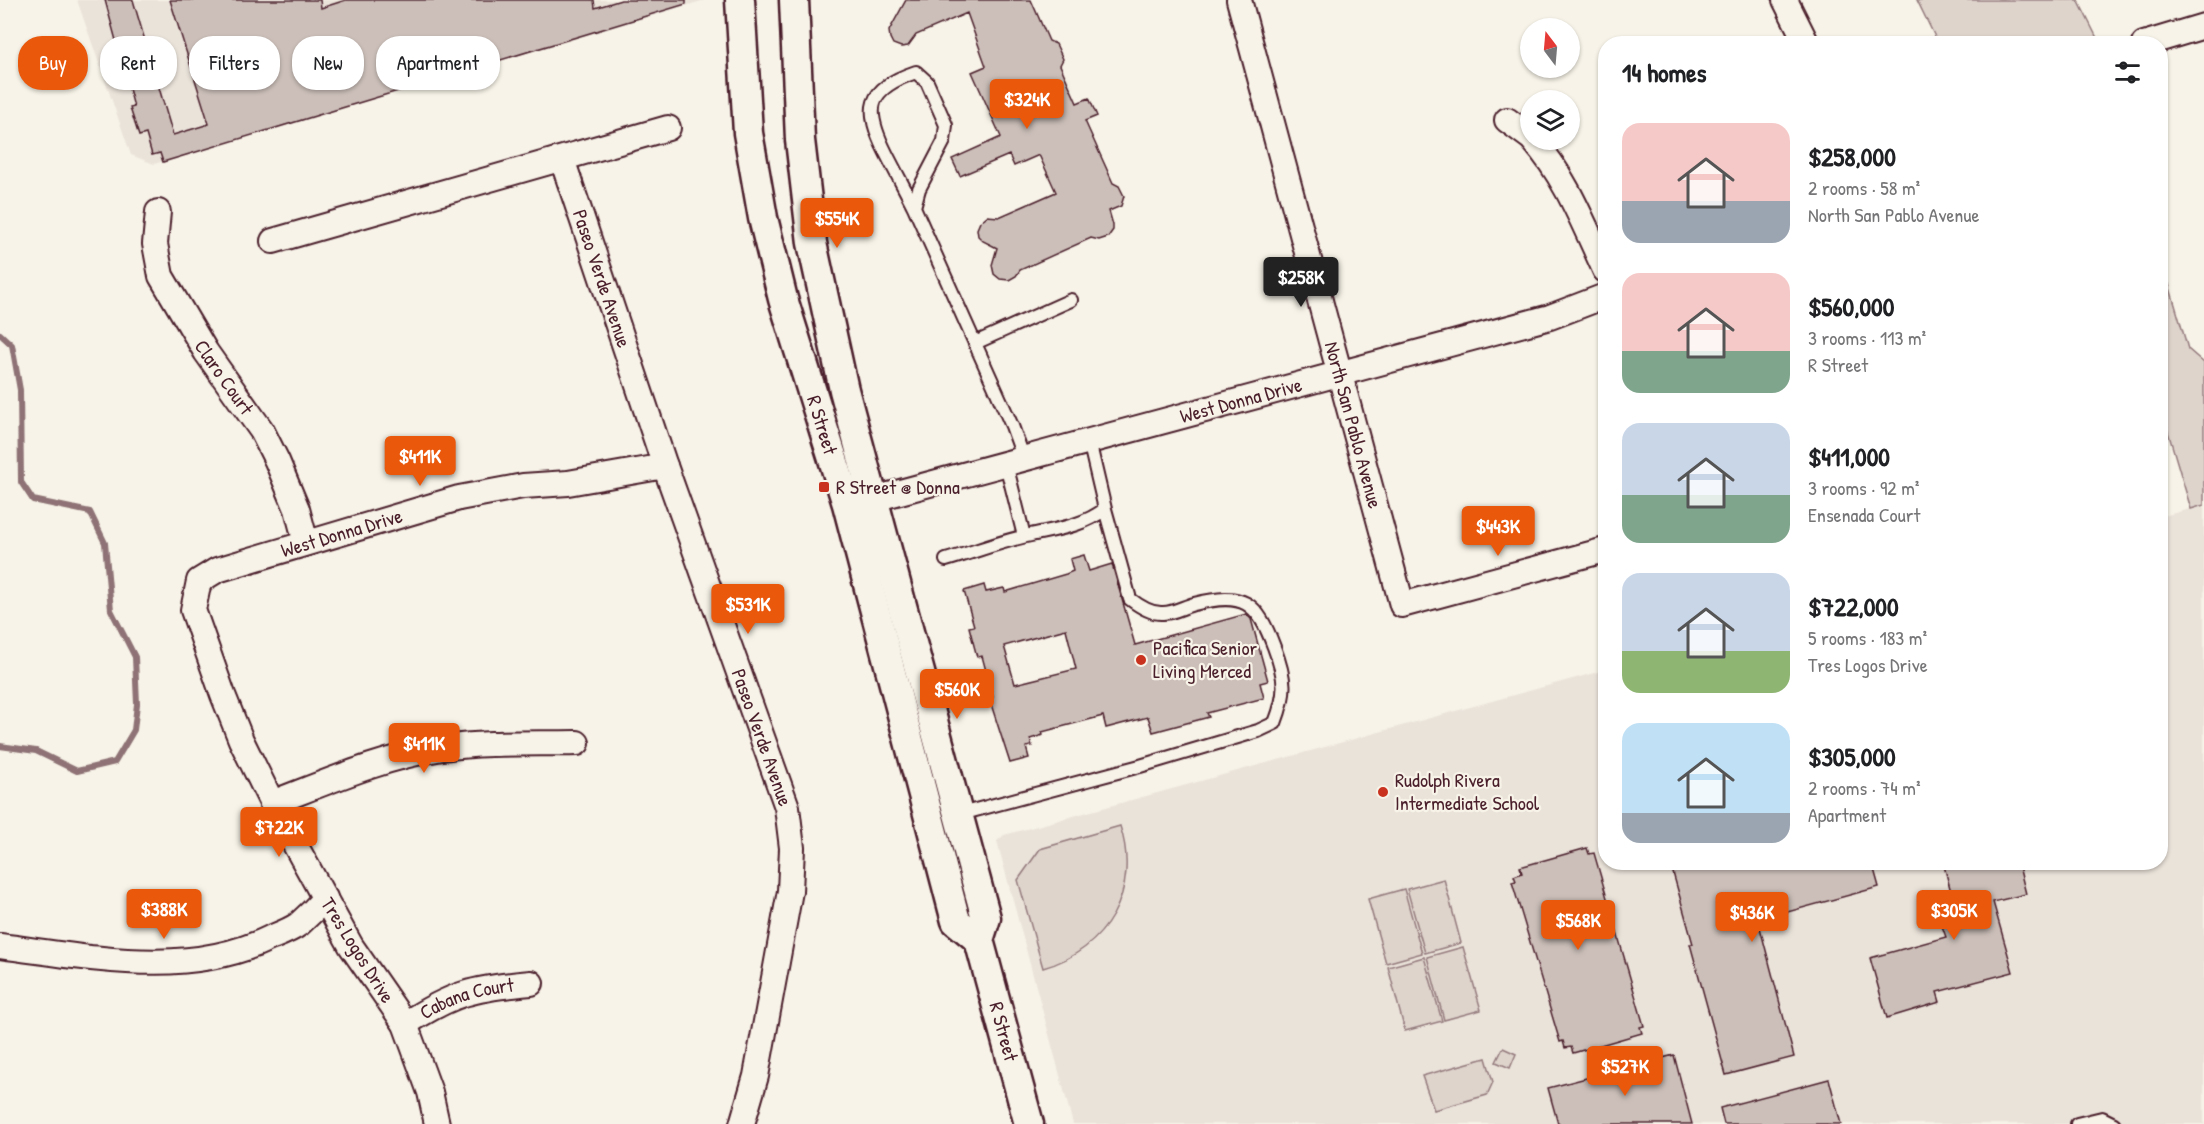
<!DOCTYPE html>
<html lang="en">
<head>
<meta charset="utf-8">
<style>
	body { margin:0; font-family:"Patrick Hand",sans-serif; background:#f6f6f6; color:#202124; height:100vh; display:flex; flex-direction:column; font-size:22px; white-space:nowrap }
	* { box-sizing:border-box; margin:0 }
	p { font-size:20px; color:#757577 }
	.icon { flex:none; width:33px; height:33px; fill:none; stroke:currentColor; stroke-width:2; stroke-linecap:round; stroke-linejoin:round }
	.map { position:relative; flex:1; overflow:hidden }
	.details { position:absolute; left:1598px; top:36px; width:570px; height:834px; display:flex; flex-direction:column; background:#fff; border-radius:24px; box-shadow:0 2px 4px #0004 }
	.details>* { flex:none }
	.top-card { position:absolute; left:18px; top:36px; width:570px; height:54px; display:flex; gap:12px }
	.needle { width:39px; rotate:344deg }
	.controls { position:absolute; left:1520px; top:18px; display:grid; gap:12px }
	.controls a { display:grid; place-items:center; width:60px; height:60px; border-radius:50%; background:#fff; box-shadow:0 2px 4px #0004; font-size:30px }
	.price { position:absolute; translate:-50% -51px; padding:0 14px; border-radius:6px; background:#ea580c; color:#fff; font-size:20px; line-height:39px; filter:drop-shadow(0 2px 3px #0008) }
	.price::after { content:''; position:absolute; left:50%; top:36px; width:18px; height:14px; margin-left:-9px; background:inherit; clip-path:polygon(0 0,100% 0,50% 100%) }
	.price.on { background:#222; color:#fff }
	ul { padding:0; list-style:none }
	li { display:flex; align-items:center; gap:18px; height:150px; padding:0 24px }
	li span { display:grid; place-items:center; flex:none; width:168px; height:120px; border-radius:18px; color:#555 }
	li>.icon { margin-inline-start:auto }
	span .icon { width:72px; height:72px; fill:#fffc; stroke-width:1 }
	li b { font-size:26px }
	h2 { display:flex; justify-content:space-between; align-items:center; height:72px; padding:0 24px; font-size:26px }
	.tag { padding:0 21px; border-radius:24px; background:#fff; box-shadow:0 2px 4px #0004; font-size:21px; line-height:54px }
	.tag.on { background:#ea580c; color:#fff }
	.map>svg:first-child { display:block }
	.built { fill:#eae3da }
	.green { fill:#ded4cc; stroke:#947a7c; stroke-width:1.5 }
	.lines { fill:none; stroke-linecap:round; stroke-linejoin:round }
	.stream { stroke:#8e7275; stroke-width:6 }
	.building { fill:#ccbfb9; stroke:#4a1f2b; stroke-width:1.5; fill-rule:evenodd }
	.service-casing { stroke:#4a1f2b; stroke-width:16 }
	.minor-casing { stroke:#4a1f2b; stroke-width:28 }
	.tertiary-casing { stroke:#4a1f2b; stroke-width:33 }
	.service { stroke:#f7f3e8; stroke-width:12 }
	.minor { stroke:#f7f3e8; stroke-width:24 }
	.tertiary { stroke:#f7f3e8; stroke-width:28 }
	.poi-dot { fill:#c8321e; stroke:#f7f3e8; stroke-width:2 }
	.labels { text-anchor:middle; stroke-width:4.5; stroke-linejoin:round; paint-order:stroke }
	.street-label { font-size:20px; fill:#4a1f2b; stroke:#f7f3e8 }
	.poi-label { font-size:20px; fill:#4a1f2b; stroke:#f7f3e8; text-anchor:start }
</style>
</head>
<body>
<div class="map">
<svg width="2204" height="1124" viewBox="0 0 2204 1124">
	<rect width="100%" height="100%" fill="#f7f3e8"/>
	<filter id="ink" filterUnits="userSpaceOnUse"><feTurbulence type="fractalNoise" baseFrequency=".0167" numOctaves="2"/><feDisplacementMap in="SourceGraphic" scale="12" xChannelSelector="R" yChannelSelector="G"/><feConvolveMatrix kernelMatrix="1 2 1 2 8 2 1 2 1" color-interpolation-filters="sRGB"/></filter>
	<g filter="url(#ink)">
		<path class="built" d="M77,0H705L154,164L131,155Z
			M2204,505V1124H1073L997,841L1004,835L1605,670V862H2160V517Z"/>
		<path class="green" d="M1917,0H2078L2099,42L1938,43Z
			M2160,254L2188,349L2204,363V505L2191,509L2160,405Z
			M1120,826C1141,890 1107,950 1043,968L1018,880L1040,849Z
			M1444,879L1461,943L1425,953L1407,889Z
			M1404,889L1422,953L1386,963L1368,899Z
			M1463,947L1481,1010L1444,1020L1427,957Z
			M1424,957L1442,1021L1405,1031L1388,967Z
			M1503,1048L1516,1054L1510,1068L1496,1062Z
			M1486,1058L1493,1082L1487,1095L1434,1110L1422,1076Z"/>
		<g class="lines">
			<path class="stream" d="M0,334L12,345L20,390L21,482L33,500L90,512L105,543L111,610L135,657L137,704L134,730L115,762L77,771L36,751L0,746"/>
		</g>
		<path class="building" d="M105,0H133L173,135L209,124L170,0H320L321,8L346,0H594L595,8L621,0H686V4L163,162L160,153L152,155L146,134L139,136L130,108L134,107Z
			M906,0H1031L1049,41L1056,44L1063,59L1060,65L1077,103L1089,98L1097,116L1085,121L1113,183L1119,186L1124,196L1121,206L1109,211L1113,225V230L1108,237L1099,240L1091,238L1020,270L1016,276L1009,280L1000,279L994,274L992,265L997,248L983,241L978,236L977,229L980,222L987,216L999,217L1056,192L1039,155L1014,166L1009,155L960,176L952,159L1001,137L972,72L986,66L967,13L916,35L908,46L901,47L893,44L890,38L889,31Z
			M1084,555L1089,571L1112,564L1135,645L1246,614L1251,619L1268,681L1260,683L1264,698L1207,713L1209,717L1153,732L1148,717L1106,728L1103,716L1042,732L1043,735L1030,739L1032,746L1026,747L1029,758L1010,763L989,698L993,697L982,656L977,657L969,627L974,626L964,591L984,585L986,592L1004,588L1005,592L1066,574L1073,571L1070,559ZM1066,629L1076,669L1015,684L1004,646Z
			M1587,848L1589,854L1594,853L1644,1026L1640,1027L1642,1033L1573,1053L1571,1047L1565,1048L1563,1041L1560,1042L1512,882L1516,881L1514,876L1522,873L1520,867Z
			M1670,862H1872L1879,887L1758,920L1794,1057L1726,1075L1690,944H1693Z
			M1943,862H2018L2026,894L1993,902L2013,972L1937,992L1940,1002L1887,1018L1870,958L1946,937L1942,926L1959,922Z
			M1674,1055L1692,1124H1558L1548,1088Z
			M1829,1079L1841,1124H1724L1720,1108Z"/>
		<g class="lines">
			<defs>
				<path id="service" d="M914,207C905,189 895,171 886,153C864,109 866,89 916,72L927,82L946,125L944,141L919,189L914,207L1012,426L1024,459
					M975,343L1071,300
					M1006,464L1024,536
					M946,560C974,552 1002,541 1031,535C1058,529 1083,526 1105,509L1089,441
					M957,815L1140,766L1258,731L1275,723C1287,692 1286,679 1274,647C1257,602 1244,591 1194,604C1185,606 1174,613 1163,613C1152,614 1139,606 1130,599L1105,509
					M2077,1124L2102,1118L2114,1124"/>
				<g id="minor">
					<path id="s1" d="M1239,0L1402,605L1605,550"/>
					<path d="M1785,0L1807,44"/>
					<path d="M2144,44L2204,26"/>
					<path d="M1507,120L1530,137"/>
					<path d="M1533,140C1566,177 1584,225 1605,270"/>
					<path id="s2" d="M562,159L665,466L787,807L792,848L790,891L756,1076L742,1124"/>
					<path id="s3" d="M158,212L155,244L161,276L206,352L262,431L277,461L297,509L306,543"/>
					<path d="M273,241L668,128"/>
					<path id="s4" d="M874,499L1550,317L1605,296"/>
					<path d="M272,803C327,782 384,757 443,748C487,742 532,744 577,743"/>
					<path d="M0,946C89,957 186,979 270,938C280,934 291,930 299,924C308,916 317,907 325,898"/>
					<path id="s5" d="M405,1024C453,993 474,988 531,983"/>
					<path id="s6" d="M437,1124L430,1092L405,1024L351,946L272,803L241,740L223,695L193,610L199,581L217,570L459,498L523,486L568,483L665,466"/>
				</g>
				<g id="tertiary">
					<path id="s7" d="M740,0L748,133L763,218L783,299L847,504L956,921L979,940"/>
					<path id="s8" d="M794,0L800,140L812,243L844,390L986,918L979,940L1029,1124"/>
				</g>
			</defs>
			<use href="#service" class="service-casing"/>
			<use href="#minor" class="minor-casing"/>
			<use href="#tertiary" class="tertiary-casing"/>
			<use href="#service" class="service"/>
			<use href="#minor" class="minor"/>
			<use href="#tertiary" class="tertiary"/>
		</g>
	</g>
	<g class="poi-dot">
		<rect x="818" y="481" width="12" height="12" rx="3"/>
		<circle cx="1141" cy="660" r="6"/>
		<circle cx="1383" cy="792" r="6"/>
	</g>
	<g class="labels">
		<g class="street-label">
			<text dy="7" stroke="none"><textPath href="#s2" startOffset="126">Paseo Verde Avenue</textPath></text>
			<text dy="7" stroke="none"><textPath href="#s3" startOffset="184">Claro Court</textPath></text>
			<text dy="7" stroke="none"><textPath href="#s4" startOffset="380">West Donna Drive</textPath></text>
			<text dy="7" stroke="none"><textPath href="#s1" startOffset="440">North San Pablo Avenue</textPath></text>
			<text dy="7" stroke="none"><textPath href="#s7" startOffset="435">R Street</textPath></text>
			<text dy="7" stroke="none"><textPath href="#s6" startOffset="753">West Donna Drive</textPath></text>
			<text dy="7" stroke="none"><textPath href="#s2" startOffset="612">Paseo Verde Avenue</textPath></text>
			<text transform="translate(358 950) rotate(58)" y="7">Tres Logos Drive</text>
			<text dy="7" stroke="none"><textPath href="#s5" startOffset="68">Cabana Court</textPath></text>
			<text dy="7" stroke="none"><textPath href="#s8" startOffset="1059">R Street</textPath></text>
		</g>
		<g class="poi-label">
			<text x="836" y="494">R Street @ Donna</text>
			<text x="1153" y="655">Pacifica Senior<tspan x="1153" dy="23">Living Merced</tspan></text>
			<text x="1395" y="787">Rudolph Rivera<tspan x="1395" dy="23">Intermediate School</tspan></text>
		</g>
	</g>
</svg>
<div class="controls">
<a><svg class="needle" viewBox="-14 -14 28 28"><path d="M0-13l5 13h-10z" fill="#e53935"/><path d="M0 13l5-13h-10z" fill="#757577"/></svg></a>
<a><svg class="icon" aria-label="layers" viewBox="0 0 24 24"><path d="M12 4l9 5-9 5-9-5zM3 14l9 5 9-5"/></svg></a>
</div>
<b class="price" style="left:1027px;top:130px">$324K</b>
<b class="price" style="left:837px;top:249px">$554K</b>
<b class="price on" style="left:1301px;top:308px">$258K</b>
<b class="price" style="left:420px;top:487px">$411K</b>
<b class="price" style="left:1498px;top:557px">$443K</b>
<b class="price" style="left:748px;top:635px">$531K</b>
<b class="price" style="left:957px;top:720px">$560K</b>
<b class="price" style="left:424px;top:774px">$411K</b>
<b class="price" style="left:279px;top:858px">$722K</b>
<b class="price" style="left:164px;top:940px">$388K</b>
<b class="price" style="left:1954px;top:941px">$305K</b>
<b class="price" style="left:1752px;top:943px">$436K</b>
<b class="price" style="left:1578px;top:951px">$568K</b>
<b class="price" style="left:1625px;top:1097px">$527K</b>
<div class="top-card">
<a class="tag on">Buy</a>
<a class="tag">Rent</a>
<a class="tag">Filters</a>
<a class="tag">New</a>
<a class="tag">Apartment</a>
</div>
<section class="details">
<h2>14 homes<svg class="icon" aria-label="filters" viewBox="0 0 24 24"><path d="M4 7h16M4 17h16"/><circle cx="9" cy="7" r="2"/><circle cx="15" cy="17" r="2"/></svg></h2>
<ul>
<li><span style="background:linear-gradient(#f6c9c9 65%,#9aa5b1 0)"><svg class="icon" aria-label="home" viewBox="0 0 24 24"><path d="M3 11l9-7 9 7M6 9v11h12V9"/></svg></span><div><b>$258,000</b><p>2 rooms · 58 m²</p><p>North San Pablo Avenue</p></div></li>
<li><span style="background:linear-gradient(#f6c9c9 65%,#7fa58c 0)"><svg class="icon" aria-label="home" viewBox="0 0 24 24"><path d="M3 11l9-7 9 7M6 9v11h12V9"/></svg></span><div><b>$560,000</b><p>3 rooms · 113 m²</p><p>R Street</p></div></li>
<li><span style="background:linear-gradient(#c9d6e8 60%,#7fa58c 0)"><svg class="icon" aria-label="home" viewBox="0 0 24 24"><path d="M3 11l9-7 9 7M6 9v11h12V9"/></svg></span><div><b>$411,000</b><p>3 rooms · 92 m²</p><p>Ensenada Court</p></div></li>
<li><span style="background:linear-gradient(#c9d6e8 65%,#8fb573 0)"><svg class="icon" aria-label="home" viewBox="0 0 24 24"><path d="M3 11l9-7 9 7M6 9v11h12V9"/></svg></span><div><b>$722,000</b><p>5 rooms · 183 m²</p><p>Tres Logos Drive</p></div></li>
<li><span style="background:linear-gradient(#bfe0f5 75%,#9aa5b1 0)"><svg class="icon" aria-label="home" viewBox="0 0 24 24"><path d="M3 11l9-7 9 7M6 9v11h12V9"/></svg></span><div><b>$305,000</b><p>2 rooms · 74 m²</p><p>Apartment</p></div></li>
</ul>
</section>
</div>
</body>
</html>
